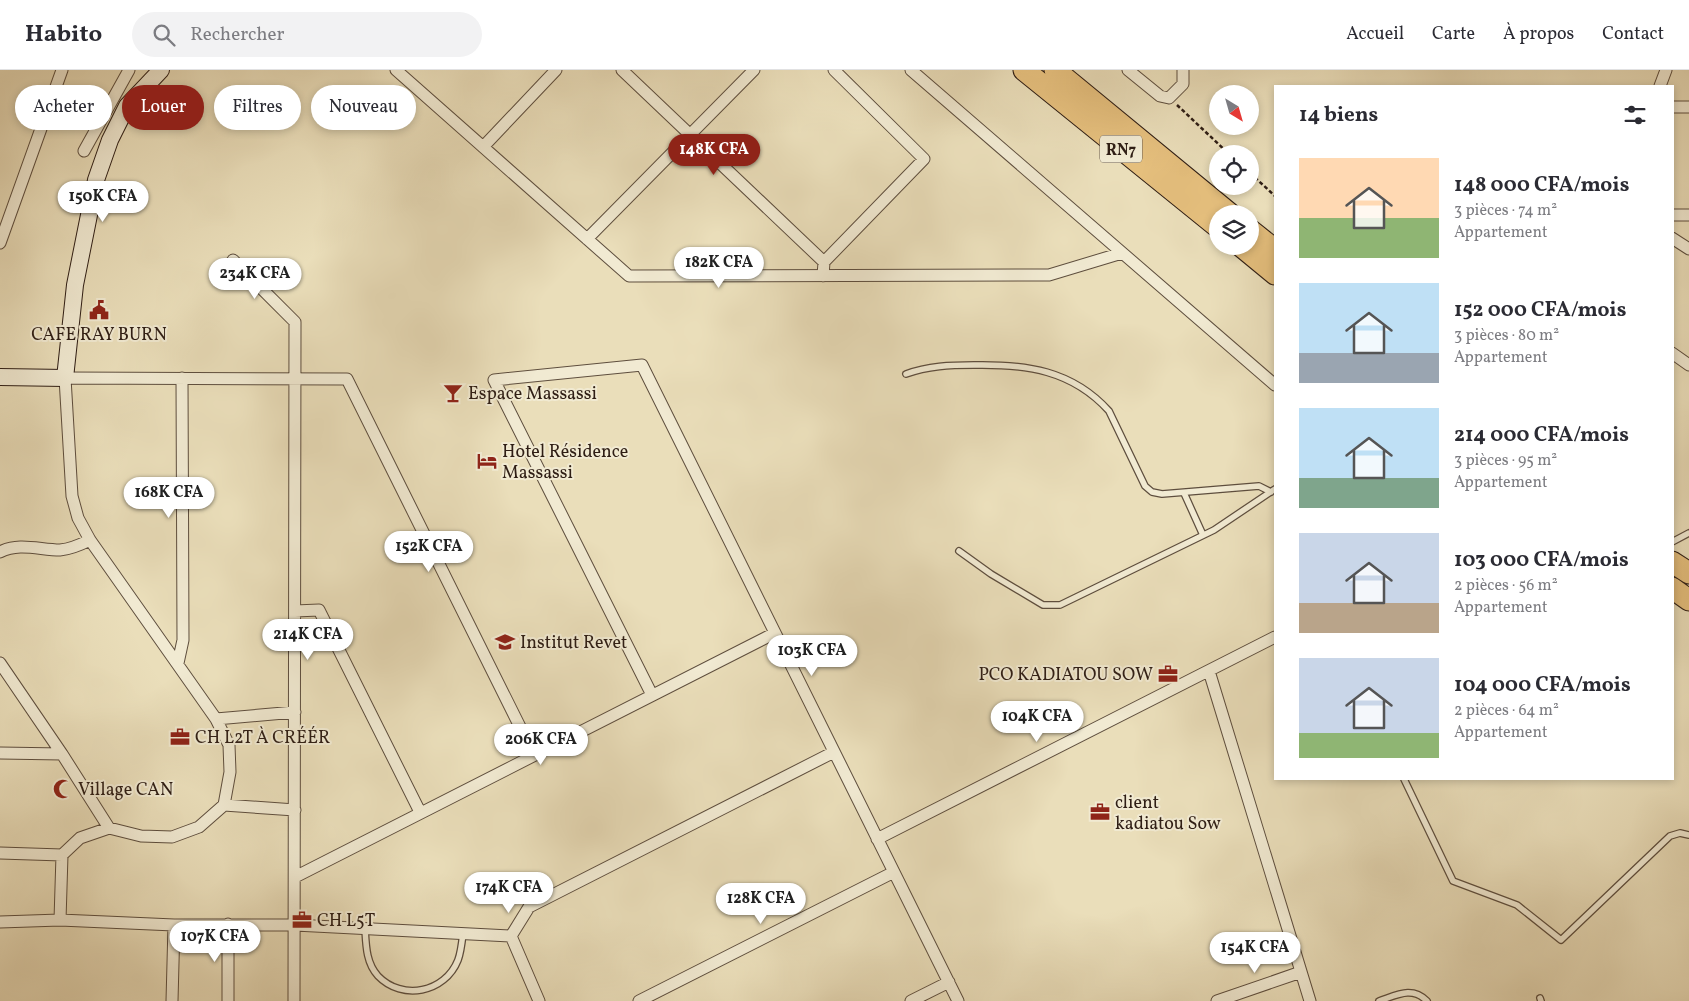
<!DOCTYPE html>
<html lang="fr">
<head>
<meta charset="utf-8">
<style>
	body { margin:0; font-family:Vollkorn,serif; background:#f2f2f3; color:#2b2b33; height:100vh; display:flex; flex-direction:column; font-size:19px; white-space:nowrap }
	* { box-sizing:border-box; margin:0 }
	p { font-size:16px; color:#7c7c81 }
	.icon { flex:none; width:28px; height:28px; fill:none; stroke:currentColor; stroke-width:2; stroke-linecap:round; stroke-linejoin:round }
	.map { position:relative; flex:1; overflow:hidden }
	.panel { position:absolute; left:1274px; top:15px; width:400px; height:695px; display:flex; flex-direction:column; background:#fff; border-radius:0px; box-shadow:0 2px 8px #0003 }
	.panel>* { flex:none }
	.banner { position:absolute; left:15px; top:15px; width:475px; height:45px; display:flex; gap:10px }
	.needle { width:32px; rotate:143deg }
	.controls { position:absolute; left:1209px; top:15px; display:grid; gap:10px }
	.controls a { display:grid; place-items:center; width:50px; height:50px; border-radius:50%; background:#fff; box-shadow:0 2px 8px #0003; font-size:25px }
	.price { position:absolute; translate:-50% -42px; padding:0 11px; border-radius:18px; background:#fff; color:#222; font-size:16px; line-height:32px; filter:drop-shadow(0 1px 2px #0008) }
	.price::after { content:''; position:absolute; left:50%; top:30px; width:15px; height:11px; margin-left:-8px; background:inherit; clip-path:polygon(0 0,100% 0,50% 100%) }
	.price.on { background:#8f2418; color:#fff }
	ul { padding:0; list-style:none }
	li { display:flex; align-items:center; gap:15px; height:125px; padding:0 25px }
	li span { display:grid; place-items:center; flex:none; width:140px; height:100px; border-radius:0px; color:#555 }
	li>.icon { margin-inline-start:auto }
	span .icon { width:60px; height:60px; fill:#fffc; stroke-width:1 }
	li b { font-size:21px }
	h2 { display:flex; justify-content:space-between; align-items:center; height:60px; padding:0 25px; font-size:21px }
	.chip { padding:0 18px; border-radius:22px; background:#fff; box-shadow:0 2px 8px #0003; font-size:18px; line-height:45px }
	.chip.on { background:#8f2418; color:#fff }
	header { display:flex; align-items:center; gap:30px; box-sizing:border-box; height:70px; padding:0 25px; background:#fff; border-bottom:1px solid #e1e1e2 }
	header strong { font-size:24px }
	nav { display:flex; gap:28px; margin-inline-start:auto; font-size:18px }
	.search { width:350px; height:45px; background:#f2f2f3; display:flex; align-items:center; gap:12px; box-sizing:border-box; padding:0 18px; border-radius:28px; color:#7c7c81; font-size:19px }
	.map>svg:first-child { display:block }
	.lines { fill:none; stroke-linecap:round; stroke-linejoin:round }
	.lane-casing { stroke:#5e4e3e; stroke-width:8 }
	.street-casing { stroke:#5e4e3e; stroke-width:13 }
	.secondary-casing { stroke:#2f1e15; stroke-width:18 }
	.highway-casing { stroke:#2f1e15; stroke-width:23 }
	.path { stroke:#2f1e15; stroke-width:2.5; stroke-dasharray:4 2.5; stroke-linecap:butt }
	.lane { stroke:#f1ead2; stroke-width:5.5 }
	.street { stroke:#f1ead2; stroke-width:11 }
	.secondary { stroke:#f1ead2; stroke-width:16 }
	.highway { stroke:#e5bf7d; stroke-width:21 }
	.labels { text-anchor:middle; stroke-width:4; stroke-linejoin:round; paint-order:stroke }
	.shield { fill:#f1ead2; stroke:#695b4e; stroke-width:1 }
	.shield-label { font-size:16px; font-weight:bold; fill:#2f1e15 }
	.poi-label { font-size:18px; fill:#2f1e15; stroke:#f1ead2; text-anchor:start }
</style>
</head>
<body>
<header>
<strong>Habito</strong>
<div class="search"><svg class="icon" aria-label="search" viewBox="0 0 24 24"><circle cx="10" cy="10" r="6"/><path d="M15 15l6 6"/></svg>Rechercher</div>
<nav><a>Accueil</a><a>Carte</a><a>À propos</a><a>Contact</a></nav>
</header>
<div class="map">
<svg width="1689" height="931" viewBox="0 0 1689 931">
	<rect width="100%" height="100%" fill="#eadeba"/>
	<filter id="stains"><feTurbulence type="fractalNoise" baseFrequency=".004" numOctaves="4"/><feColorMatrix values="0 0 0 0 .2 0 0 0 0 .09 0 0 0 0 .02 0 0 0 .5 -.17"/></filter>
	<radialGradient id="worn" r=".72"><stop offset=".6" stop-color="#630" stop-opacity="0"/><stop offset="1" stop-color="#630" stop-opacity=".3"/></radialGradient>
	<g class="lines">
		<defs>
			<path id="lane" d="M906,304C928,296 950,295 974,295C1026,294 1072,300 1109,341L1145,416L1152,422L1162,424L1259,416L1271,422
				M1184,423L1203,465
				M1672,472L1689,463
				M959,481L991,504L1043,535H1060L1214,460L1275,419
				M1404,709L1453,811L1517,835L1561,870L1670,766L1680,763L1689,765
				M365,858C366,875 366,893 378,906C402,931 445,923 458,890C461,882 462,872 463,863
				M1540,928L1541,931
				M1379,931C1397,925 1412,916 1427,931"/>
			<path id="street" d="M396,0L629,206L1049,205L1122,183
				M622,0L824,192
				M911,0L1275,315
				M1128,0L1160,26L1169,28L1183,14V0
				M1660,16L1666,0
				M1672,37H1689
				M483,77L556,0
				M84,81L129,0
				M1672,145H1689
				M1672,168L1689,179
				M587,169L754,0
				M0,173L62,0
				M233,190L295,252L294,931
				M823,206L824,192L924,89L834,0
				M1672,283L1689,295
				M0,482C19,472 40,480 60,480C71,479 80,475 90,470
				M295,541L319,540L420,742
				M0,593L62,684L109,758
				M178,593L183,570L182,308
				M1209,601L1310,931
				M652,625L494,310L642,295L958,931
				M216,649L295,642
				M0,683L62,684
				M224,735L295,740
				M877,769L1275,567
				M0,783L62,785
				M295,807L775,563
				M60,850L62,785L80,768L109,758L141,766L172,767L199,757L224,735L230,702L229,675L216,649L90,470L78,448L72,426L65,308L347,309L534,685
				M0,852L60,850L174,855H295L511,866
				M228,854V931
				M511,866L529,837L834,682
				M511,866L539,931
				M172,931L174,855
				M639,931L894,802
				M911,931L949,912
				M1217,931L1301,902"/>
			<path id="secondary" d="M0,307L65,308L75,215L96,110L110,70L127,36L161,0"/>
			<path id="highway" d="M1024,0L1218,157
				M1055,0L1230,144
				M1250,160L1275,180
				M1241,176L1275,204
				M1672,492L1689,503
				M1672,518L1689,530"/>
		</defs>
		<use href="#lane" class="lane-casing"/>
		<use href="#street" class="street-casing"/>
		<use href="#secondary" class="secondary-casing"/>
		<use href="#highway" class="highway-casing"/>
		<path class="path" d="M1177,35L1229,84
			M1250,103L1275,126"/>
		<use href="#lane" class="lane"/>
		<use href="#street" class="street"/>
		<use href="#secondary" class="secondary"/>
		<use href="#highway" class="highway"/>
	</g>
	<defs>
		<symbol id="civic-bare" viewBox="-9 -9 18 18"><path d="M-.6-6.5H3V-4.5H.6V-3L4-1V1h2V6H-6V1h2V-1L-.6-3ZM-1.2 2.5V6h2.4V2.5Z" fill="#8f2418" stroke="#f1ead2" stroke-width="2.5" paint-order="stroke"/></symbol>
		<symbol id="bar-bare" viewBox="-9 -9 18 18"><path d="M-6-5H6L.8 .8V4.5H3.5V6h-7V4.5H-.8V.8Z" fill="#8f2418" stroke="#f1ead2" stroke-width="2.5" paint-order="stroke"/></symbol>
		<symbol id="hotel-bare" viewBox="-9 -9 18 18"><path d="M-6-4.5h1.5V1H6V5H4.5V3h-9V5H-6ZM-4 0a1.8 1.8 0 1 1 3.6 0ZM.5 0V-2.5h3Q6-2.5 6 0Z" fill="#8f2418" stroke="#f1ead2" stroke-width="2.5" paint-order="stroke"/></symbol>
		<symbol id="school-bare" viewBox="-9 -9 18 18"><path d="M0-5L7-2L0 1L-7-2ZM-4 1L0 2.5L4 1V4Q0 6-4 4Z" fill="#8f2418" stroke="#f1ead2" stroke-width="2.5" paint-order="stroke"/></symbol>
		<symbol id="office-bare" viewBox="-9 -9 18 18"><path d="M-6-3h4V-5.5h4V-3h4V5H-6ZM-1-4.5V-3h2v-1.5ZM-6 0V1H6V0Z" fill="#8f2418" stroke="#f1ead2" stroke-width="2.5" paint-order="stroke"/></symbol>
		<symbol id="mosque-bare" viewBox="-9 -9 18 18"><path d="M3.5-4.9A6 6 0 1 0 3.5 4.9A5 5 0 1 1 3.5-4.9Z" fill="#8f2418" stroke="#f1ead2" stroke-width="2.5" paint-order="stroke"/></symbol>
	</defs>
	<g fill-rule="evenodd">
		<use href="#civic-bare" x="85" y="226" width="28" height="28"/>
		<use href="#bar-bare" x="439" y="309" width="28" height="28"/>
		<use href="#hotel-bare" x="473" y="377" width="28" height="28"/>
		<use href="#school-bare" x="491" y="558" width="28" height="28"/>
		<use href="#office-bare" x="1154" y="590" width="28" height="28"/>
		<use href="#office-bare" x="166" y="653" width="28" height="28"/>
		<use href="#mosque-bare" x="49" y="705" width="28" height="28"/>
		<use href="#office-bare" x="1086" y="728" width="28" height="28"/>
		<use href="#office-bare" x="288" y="836" width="28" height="28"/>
	</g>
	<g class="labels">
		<rect class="shield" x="1100" y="65.5" width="42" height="27" rx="4"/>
		<g class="shield-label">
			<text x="1121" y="85">RN7</text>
		</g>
		<g class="poi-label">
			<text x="99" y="270" text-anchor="middle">CAFE RAY BURN</text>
			<text x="468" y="329">Espace Massassi</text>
			<text x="502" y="387">Hotel Résidence<tspan x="502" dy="21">Massassi</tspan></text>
			<text x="520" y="578">Institut Revet</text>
			<text x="1153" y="610" text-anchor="end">PCO KADIATOU SOW</text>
			<text x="195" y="673">CH L2T À CRÉÉR</text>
			<text x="78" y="725">Village CAN</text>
			<text x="1115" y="738">client<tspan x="1115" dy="21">kadiatou Sow</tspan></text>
			<text x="317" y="856">CH L5T</text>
		</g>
	</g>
	<rect width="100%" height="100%" filter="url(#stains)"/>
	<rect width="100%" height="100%" fill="url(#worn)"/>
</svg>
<div class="controls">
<a><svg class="needle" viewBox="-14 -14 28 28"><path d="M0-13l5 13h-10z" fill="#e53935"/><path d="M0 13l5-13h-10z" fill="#7c7c81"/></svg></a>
<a><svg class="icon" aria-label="locate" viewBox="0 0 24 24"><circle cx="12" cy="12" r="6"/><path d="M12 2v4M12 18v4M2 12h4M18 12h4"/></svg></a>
<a><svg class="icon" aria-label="layers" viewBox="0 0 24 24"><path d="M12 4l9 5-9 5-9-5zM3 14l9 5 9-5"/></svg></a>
</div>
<b class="price on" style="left:714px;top:106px">148K CFA</b>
<b class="price" style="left:103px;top:153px">150K CFA</b>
<b class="price" style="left:719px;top:219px">182K CFA</b>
<b class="price" style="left:255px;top:230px">234K CFA</b>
<b class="price" style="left:169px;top:449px">168K CFA</b>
<b class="price" style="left:429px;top:503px">152K CFA</b>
<b class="price" style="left:308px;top:591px">214K CFA</b>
<b class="price" style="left:812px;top:607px">103K CFA</b>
<b class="price" style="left:1037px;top:673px">104K CFA</b>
<b class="price" style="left:541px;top:696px">206K CFA</b>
<b class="price" style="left:509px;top:844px">174K CFA</b>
<b class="price" style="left:761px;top:855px">128K CFA</b>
<b class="price" style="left:215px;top:893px">107K CFA</b>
<b class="price" style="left:1255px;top:904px">154K CFA</b>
<div class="banner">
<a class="chip">Acheter</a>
<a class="chip on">Louer</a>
<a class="chip">Filtres</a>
<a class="chip">Nouveau</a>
</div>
<section class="panel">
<h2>14 biens<svg class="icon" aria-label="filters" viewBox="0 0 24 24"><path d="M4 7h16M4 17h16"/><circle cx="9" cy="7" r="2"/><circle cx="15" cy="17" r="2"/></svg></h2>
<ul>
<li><span style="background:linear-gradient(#ffd9b3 60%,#8fb573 0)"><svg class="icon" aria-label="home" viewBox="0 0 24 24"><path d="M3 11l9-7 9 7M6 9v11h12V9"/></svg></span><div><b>148 000 CFA/mois</b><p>3 pièces · 74 m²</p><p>Appartement</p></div></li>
<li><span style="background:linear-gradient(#bfe0f5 70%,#9aa5b1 0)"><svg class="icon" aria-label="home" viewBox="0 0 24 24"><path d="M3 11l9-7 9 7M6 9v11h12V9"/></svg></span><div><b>152 000 CFA/mois</b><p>3 pièces · 80 m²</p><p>Appartement</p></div></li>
<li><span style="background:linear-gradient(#bfe0f5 70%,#7fa58c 0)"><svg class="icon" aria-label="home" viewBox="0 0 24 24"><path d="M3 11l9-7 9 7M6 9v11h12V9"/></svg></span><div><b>214 000 CFA/mois</b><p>3 pièces · 95 m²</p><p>Appartement</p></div></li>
<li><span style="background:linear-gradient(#c9d6e8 70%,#b9a48a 0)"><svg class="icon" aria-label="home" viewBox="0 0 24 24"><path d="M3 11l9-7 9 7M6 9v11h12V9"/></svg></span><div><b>103 000 CFA/mois</b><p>2 pièces · 56 m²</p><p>Appartement</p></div></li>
<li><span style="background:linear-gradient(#c9d6e8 75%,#8fb573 0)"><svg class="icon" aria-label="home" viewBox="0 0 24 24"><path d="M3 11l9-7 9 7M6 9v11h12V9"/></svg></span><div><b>104 000 CFA/mois</b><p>2 pièces · 64 m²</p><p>Appartement</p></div></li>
</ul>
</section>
</div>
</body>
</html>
